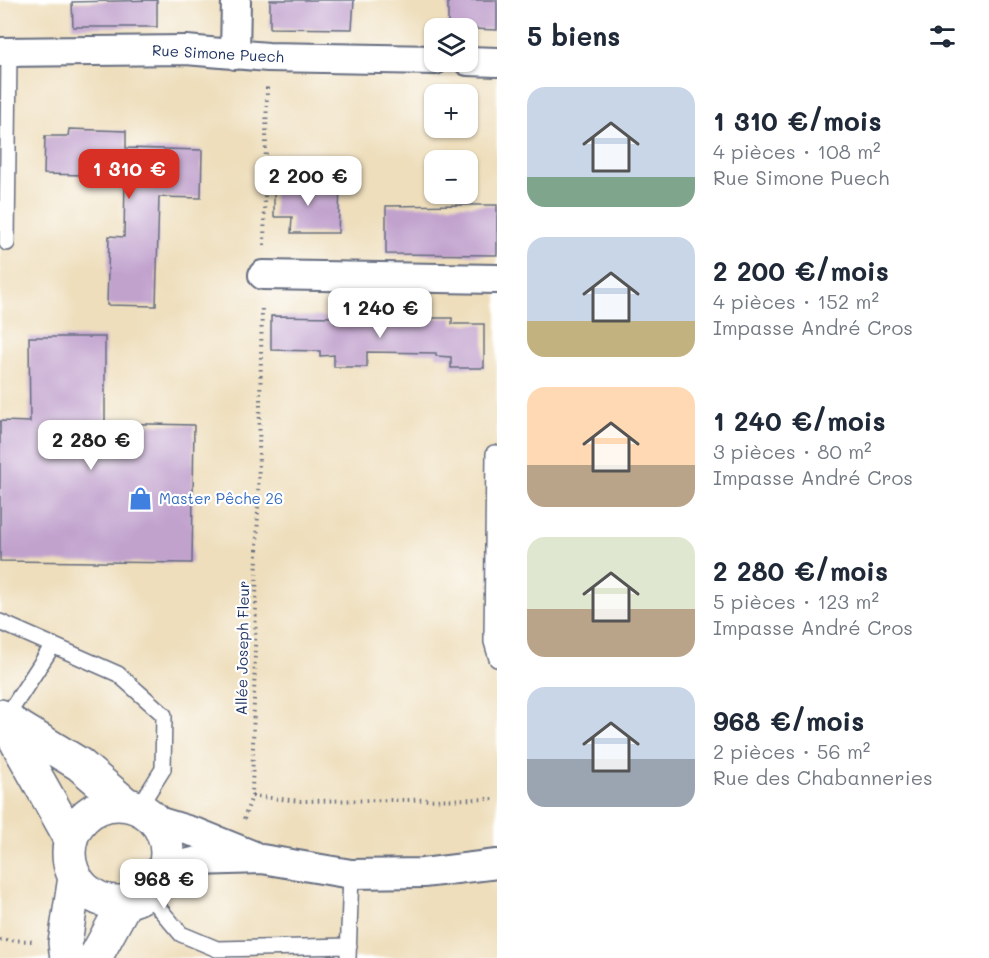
<!DOCTYPE html>
<html lang="fr">
<head>
<meta charset="utf-8">
<style>
	body { margin:0; font-family:Mali,sans-serif; background:#f2f2f3; color:#1f2937; height:100vh; display:flex; flex-direction:column; font-size:22px; white-space:nowrap }
	* { box-sizing:border-box; margin:0 }
	p { font-size:20px; color:#747a83 }
	.icon { flex:none; width:33px; height:33px; fill:none; stroke:currentColor; stroke-width:2; stroke-linecap:round; stroke-linejoin:round }
	.map { position:relative; flex:1; overflow:hidden }
	.drawer { display:flex; flex-direction:column; background:#fff; width:492px }
	.drawer>* { flex:none }
	.buttons { position:absolute; left:424px; top:18px; display:grid; gap:12px }
	.buttons a { display:grid; place-items:center; width:54px; height:54px; border-radius:12px; background:#fff; box-shadow:0 2px 4px #0004; font-size:30px }
	.price { position:absolute; translate:-50% -51px; padding:0 14px; border-radius:12px; background:#fff; color:#222; font-size:20px; line-height:39px; filter:drop-shadow(0 2px 3px #0008) }
	.price::after { content:''; position:absolute; left:50%; top:36px; width:18px; height:14px; margin-left:-9px; background:inherit; clip-path:polygon(0 0,100% 0,50% 100%) }
	.price.current { background:#d93025; color:#fff }
	ul { padding:0; list-style:none }
	li { display:flex; align-items:center; gap:18px; height:150px; padding:0 30px }
	li span { display:grid; place-items:center; flex:none; width:168px; height:120px; border-radius:18px; color:#555 }
	li>.icon { margin-inline-start:auto }
	span .icon { width:72px; height:72px; fill:#fffc; stroke-width:1 }
	li b { font-size:26px }
	h2 { display:flex; justify-content:space-between; align-items:center; height:72px; padding:0 30px; font-size:26px }
	main { display:flex; flex:1; min-height:0 }
	.map>svg:first-child { display:block }
	.building { fill:#c1a2cd }
	.lines { fill:none; stroke-linecap:round; stroke-linejoin:round }
	.service-casing { stroke:#656c7f; stroke-width:18 }
	.minor-casing { stroke:#656c7f; stroke-width:32 }
	.tertiary-casing { stroke:#656c7f; stroke-width:36 }
	.path { stroke:#656c7f; stroke-width:4; stroke-dasharray:1.5 4.5; stroke-linecap:butt }
	.service { stroke:#fff; stroke-width:15 }
	.minor { stroke:#fff; stroke-width:28 }
	.tertiary { stroke:#fff; stroke-width:33 }
	.labels { text-anchor:middle; stroke-width:4.5; stroke-linejoin:round; paint-order:stroke }
	.street-label { font-size:15px; fill:#1b2f5e; stroke:#fff }
	.shop-label { font-size:15px; fill:#366cbe; stroke:#fff; text-anchor:start }
</style>
</head>
<body>
<main>
<div class="map">
<svg width="497" height="958" viewBox="0 0 497 958">
	<rect width="100%" height="100%" fill="#fff"/>
	<filter id="ink" filterUnits="userSpaceOnUse"><feTurbulence type="fractalNoise" baseFrequency=".0167" numOctaves="2"/><feDisplacementMap in="SourceGraphic" scale="12" xChannelSelector="R" yChannelSelector="G"/><feConvolveMatrix kernelMatrix="1 2 1 2 8 2 1 2 1" color-interpolation-filters="sRGB"/></filter>
	<filter id="wash" filterUnits="userSpaceOnUse"><feTurbulence type="fractalNoise" baseFrequency=".008" numOctaves="4" result="noise"/><feDisplacementMap in="SourceGraphic" scale="24" xChannelSelector="R" yChannelSelector="G"/><feGaussianBlur stdDeviation="1.35" result="paint"/><feColorMatrix in="noise" values="0 0 0 0 0 0 0 0 0 0 0 0 0 0 0 0 0 1.4 0 .05"/><feComposite in="paint" operator="in"/></filter>
	<g filter="url(#wash)">
		<rect width="100%" height="100%" fill="#eedebc"/>
		<g id="blocks">
			<path class="building" d="M157,0V27H73L72,2Z
				M270,0H354L352,29L270,28Z
				M448,0H497V30L448,28Z
				M69,129L126,131V148L202,150L201,198L159,197L156,306L107,305L109,236L124,237L125,176L44,174L45,136H68Z
				M274,182H313L312,189H340L338,233H291L292,217H274Z
				M466,205H497V255L386,254V206Z
				M271,316L336,317L335,323L386,324V318H452V324H484V368H451V357L436,356V353L367,352V367H334V355L320,356V351L271,350Z
				M29,337H105V423L194,425L192,563L0,561V421L30,422Z"/>
		</g>
	</g>
	<g filter="url(#ink)">
		<use href="#blocks" fill-opacity="0" stroke="#656c7f" stroke-width="1.5"/>
		<g class="lines">
			<defs>
				<path id="service" d="M7,243L9,52
					M497,453H494L492,642L497,659
					M0,622L118,674L164,715L163,769L138,809
					M5,719L53,645
					M146,893L181,934L217,949L349,946
					M348,958L351,874"/>
				<path id="minor" d="M0,52L186,50L268,57L435,60
					M235,55L236,0
					M468,61L497,62
					M263,275L497,279
					M154,820L200,834L252,855
					M164,869L197,861L262,859L351,874L423,873L497,864"/>
				<path id="tertiary" d="M0,716L79,764L127,805
					M5,721L71,839
					M69 853a49 49 0 1 1 98 0a49 49 0 1 1-98 0Z
					M67,958L65,943L75,877
					M95,958L126,901"/>
			</defs>
			<use href="#service" class="service-casing"/>
			<use href="#minor" class="minor-casing"/>
			<use href="#tertiary" class="tertiary-casing"/>
			<path class="path" d="M264,245L267,87
				M252,796L300,801L497,799
				M244,819L252,796L262,306
				M0,940L34,941"/>
			<use href="#service" class="service"/>
			<use href="#minor" class="minor"/>
			<use href="#tertiary" class="tertiary"/>
		</g>
	</g>
	<defs>
		<symbol id="shop-bare" viewBox="-9 -9 18 18"><path d="M-5-2.5h2.3a2.7 3.5 0 0 1 5.4 0H5L5.5 6h-11ZM-1.5-2.5h3a1.5 2.3 0 0 0-3 0Z" fill="#3f7fe0" stroke="#fff" stroke-width="2.5" paint-order="stroke"/></symbol>
	</defs>
	<g fill-rule="evenodd">
		<use href="#shop-bare" x="124" y="482" width="33" height="33"/>
	</g>
	<g class="labels">
		<g class="street-label">
			<text transform="translate(218 54) rotate(3)" y="5">Rue Simone Puech</text>
			<text transform="translate(243 648) rotate(-89)" y="5">Allée Joseph Fleur</text>
		</g>
		<g class="shop-label">
			<text x="159" y="504">Master Pêche 26</text>
		</g>
	</g>
</svg>
<div class="buttons">
<a><svg class="icon" aria-label="layers" viewBox="0 0 24 24"><path d="M12 4l9 5-9 5-9-5zM3 14l9 5 9-5"/></svg></a>
<a>+</a>
<a>−</a>
</div>
<b class="price current" style="left:129px;top:200px">1 310 €</b>
<b class="price" style="left:308px;top:207px">2 200 €</b>
<b class="price" style="left:380px;top:339px">1 240 €</b>
<b class="price" style="left:91px;top:471px">2 280 €</b>
<b class="price" style="left:164px;top:910px">968 €</b>
</div>
<section class="drawer">
<h2>5 biens<svg class="icon" aria-label="filters" viewBox="0 0 24 24"><path d="M4 7h16M4 17h16"/><circle cx="9" cy="7" r="2"/><circle cx="15" cy="17" r="2"/></svg></h2>
<ul>
<li><span style="background:linear-gradient(#c9d6e8 75%,#7fa58c 0)"><svg class="icon" aria-label="home" viewBox="0 0 24 24"><path d="M3 11l9-7 9 7M6 9v11h12V9"/></svg></span><div><b>1 310 €/mois</b><p>4 pièces · 108 m²</p><p>Rue Simone Puech</p></div></li>
<li><span style="background:linear-gradient(#c9d6e8 70%,#c2b280 0)"><svg class="icon" aria-label="home" viewBox="0 0 24 24"><path d="M3 11l9-7 9 7M6 9v11h12V9"/></svg></span><div><b>2 200 €/mois</b><p>4 pièces · 152 m²</p><p>Impasse André Cros</p></div></li>
<li><span style="background:linear-gradient(#ffd9b3 65%,#b9a48a 0)"><svg class="icon" aria-label="home" viewBox="0 0 24 24"><path d="M3 11l9-7 9 7M6 9v11h12V9"/></svg></span><div><b>1 240 €/mois</b><p>3 pièces · 80 m²</p><p>Impasse André Cros</p></div></li>
<li><span style="background:linear-gradient(#dfe7d0 60%,#b9a48a 0)"><svg class="icon" aria-label="home" viewBox="0 0 24 24"><path d="M3 11l9-7 9 7M6 9v11h12V9"/></svg></span><div><b>2 280 €/mois</b><p>5 pièces · 123 m²</p><p>Impasse André Cros</p></div></li>
<li><span style="background:linear-gradient(#c9d6e8 60%,#9aa5b1 0)"><svg class="icon" aria-label="home" viewBox="0 0 24 24"><path d="M3 11l9-7 9 7M6 9v11h12V9"/></svg></span><div><b>968 €/mois</b><p>2 pièces · 56 m²</p><p>Rue des Chabanneries</p></div></li>
</ul>
</section>
</main>
</body>
</html>
